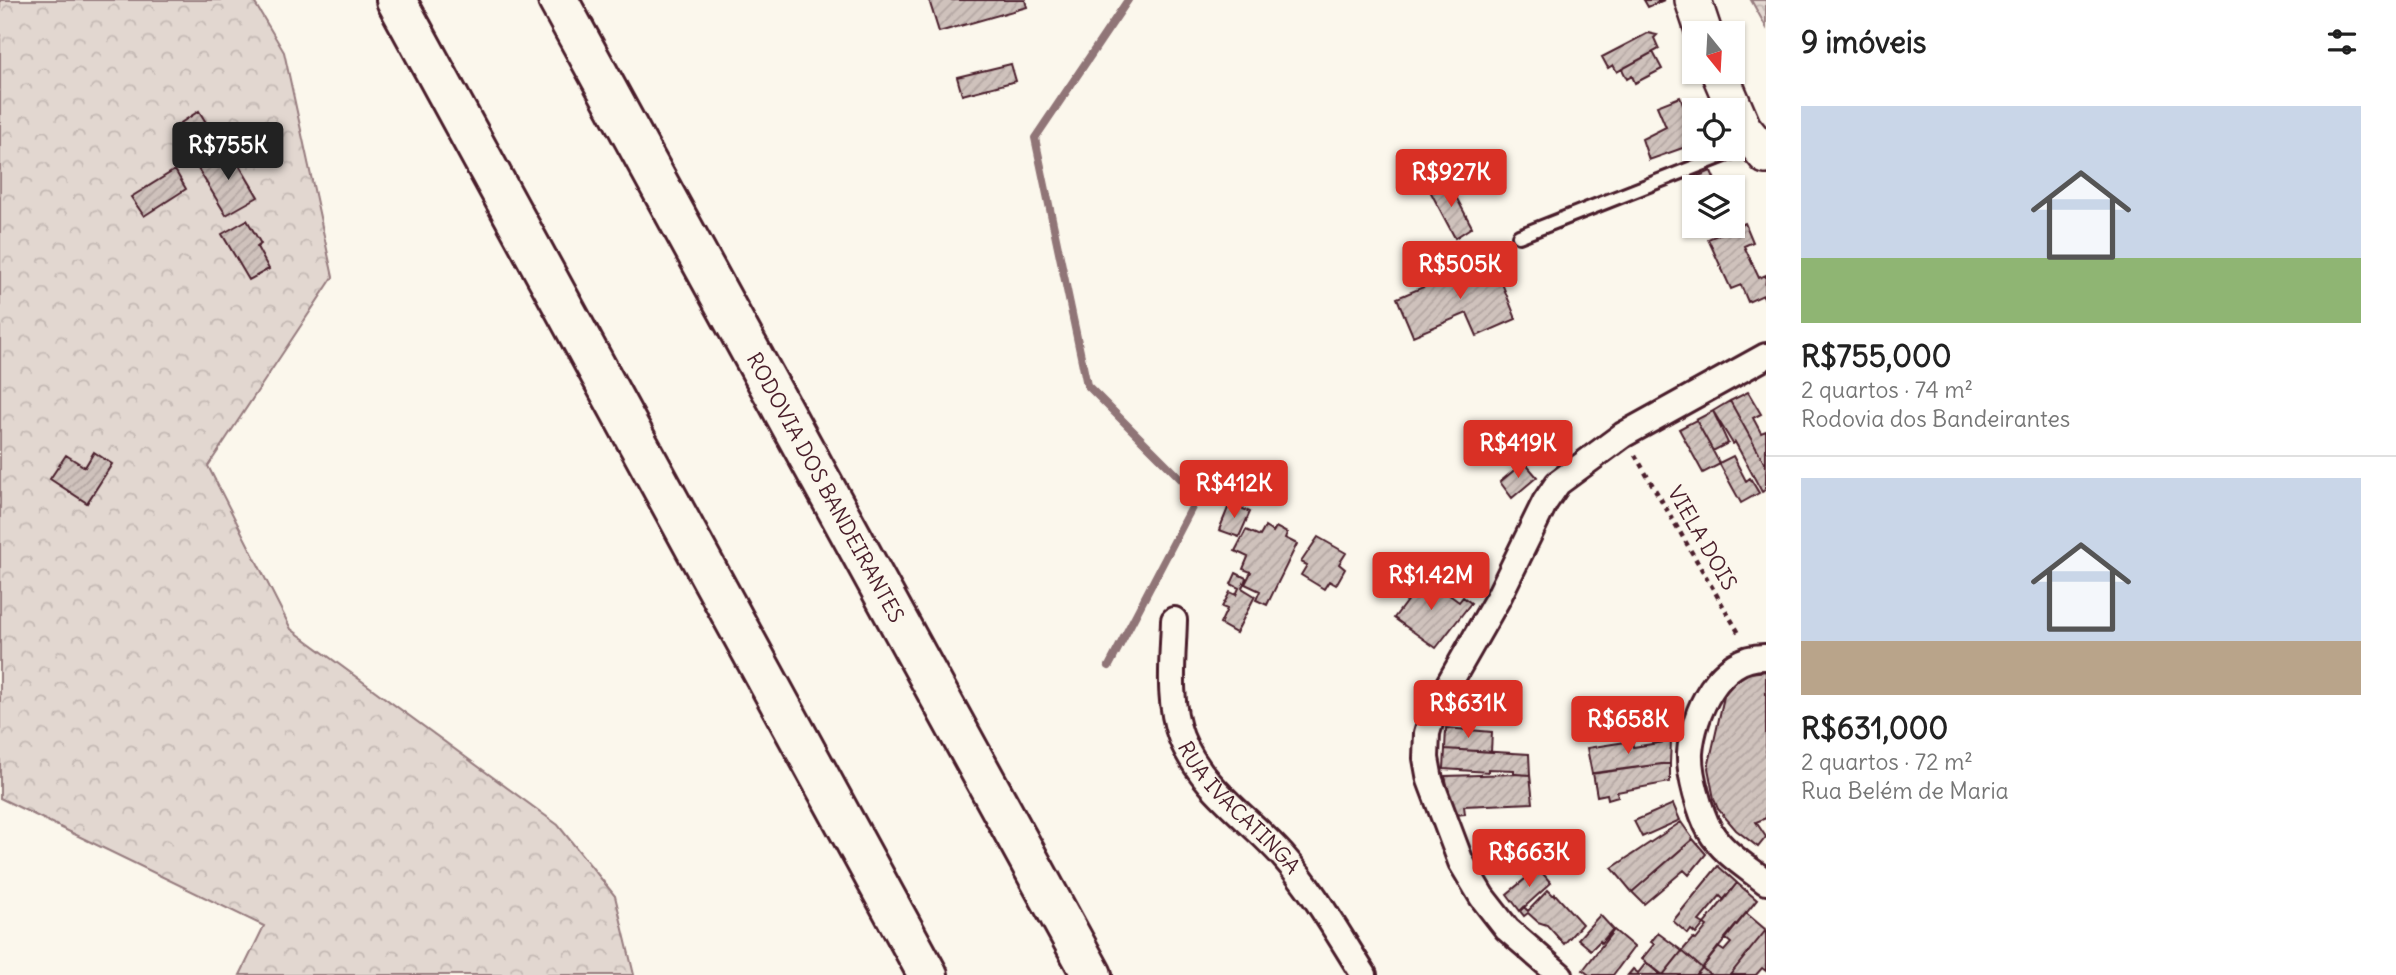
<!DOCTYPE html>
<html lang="pt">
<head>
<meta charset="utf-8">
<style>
	body { margin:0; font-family:Delius,sans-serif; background:#f6f6f6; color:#222; height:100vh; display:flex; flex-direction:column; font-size:26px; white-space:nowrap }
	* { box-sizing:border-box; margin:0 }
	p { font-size:23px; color:#767676 }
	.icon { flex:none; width:38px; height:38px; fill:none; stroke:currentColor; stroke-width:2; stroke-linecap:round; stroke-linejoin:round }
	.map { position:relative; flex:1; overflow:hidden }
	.details { display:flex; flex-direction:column; background:#fff; width:630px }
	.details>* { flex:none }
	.needle { width:46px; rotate:162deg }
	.tools { position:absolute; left:1682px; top:21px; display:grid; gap:14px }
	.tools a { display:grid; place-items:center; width:63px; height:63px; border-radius:0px; background:#fff; box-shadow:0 2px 5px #0004; font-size:35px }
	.price { position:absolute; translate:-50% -60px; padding:0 16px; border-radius:7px; background:#d93025; color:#fff; font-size:23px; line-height:46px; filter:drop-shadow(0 2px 4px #0008) }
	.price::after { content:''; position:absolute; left:50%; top:42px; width:21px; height:16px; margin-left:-10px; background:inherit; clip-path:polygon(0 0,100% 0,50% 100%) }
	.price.selected { background:#222; color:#fff }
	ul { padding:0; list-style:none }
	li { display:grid; align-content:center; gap:14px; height:371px; padding:0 35px }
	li+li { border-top:2px solid #e0e0e0 }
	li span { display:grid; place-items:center; height:217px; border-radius:0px; color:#555 }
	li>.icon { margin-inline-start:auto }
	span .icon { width:126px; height:126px; fill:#fffc; stroke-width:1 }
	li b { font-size:30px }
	h2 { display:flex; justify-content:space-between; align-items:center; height:84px; padding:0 35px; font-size:30px }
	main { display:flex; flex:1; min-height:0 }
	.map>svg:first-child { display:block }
	.forest { fill:url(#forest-crowns); stroke:#967b7e; stroke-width:2 }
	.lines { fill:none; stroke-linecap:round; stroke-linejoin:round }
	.stream { stroke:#907477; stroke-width:8 }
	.building { fill:url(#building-hatch); stroke:#4a1f2b; stroke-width:2 }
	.service-casing { stroke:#4a1f2b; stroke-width:18 }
	.minor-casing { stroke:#4a1f2b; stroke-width:30 }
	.secondary-casing { stroke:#4a1f2b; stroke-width:40 }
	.motorway-casing { stroke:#4a1f2b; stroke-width:44 }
	.path { stroke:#4a1f2b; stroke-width:4.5; stroke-dasharray:5 5; stroke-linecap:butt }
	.service { stroke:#fbf7ec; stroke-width:12 }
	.minor { stroke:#fbf7ec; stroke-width:24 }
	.secondary { stroke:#fbf7ec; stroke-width:35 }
	.motorway { stroke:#fbf7ec; stroke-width:38 }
	.labels { text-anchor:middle; stroke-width:6; stroke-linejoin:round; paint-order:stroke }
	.street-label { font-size:21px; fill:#4a1f2b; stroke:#fbf7ec }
</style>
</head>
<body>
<main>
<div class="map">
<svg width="1766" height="975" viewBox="0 0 1766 975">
	<defs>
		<pattern id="forest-crowns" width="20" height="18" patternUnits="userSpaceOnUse" patternTransform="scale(1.75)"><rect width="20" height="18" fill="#e2d7d0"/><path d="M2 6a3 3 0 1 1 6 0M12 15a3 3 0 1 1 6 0" fill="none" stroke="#c3b8b3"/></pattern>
		<pattern id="building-hatch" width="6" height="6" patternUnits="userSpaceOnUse" patternTransform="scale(1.75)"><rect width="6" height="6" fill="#cfc2bc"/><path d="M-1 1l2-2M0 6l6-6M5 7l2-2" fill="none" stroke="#b3a6a2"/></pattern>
	</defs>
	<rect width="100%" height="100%" fill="#fbf7ec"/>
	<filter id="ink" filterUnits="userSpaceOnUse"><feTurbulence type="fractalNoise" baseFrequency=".0143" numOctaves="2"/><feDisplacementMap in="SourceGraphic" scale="14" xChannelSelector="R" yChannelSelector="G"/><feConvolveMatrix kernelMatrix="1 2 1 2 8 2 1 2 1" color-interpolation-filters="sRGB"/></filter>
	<g filter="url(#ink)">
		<path class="forest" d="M0,0H253L284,52L333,277L208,466L291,629L558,825L615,896L634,975H240L264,926L0,798Z
			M1751,0H1766V27Z"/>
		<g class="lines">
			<path class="stream" d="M1109,666L1198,496L1087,385L1035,138L1128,0"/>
		</g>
		<path class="building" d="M929,0H1025L1027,7L939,32Z
			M1644,0H1664L1648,7Z
			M1648,33L1657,35L1654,38L1659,49L1617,72L1613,65L1608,68L1602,57Z
			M1653,52L1662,69L1635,83L1632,76L1627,79L1622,69Z
			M1011,64L1016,81L962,95L957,77Z
			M1680,97L1694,131V144L1649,160L1642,139L1666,127L1657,106Z
			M199,111L213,134L189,149L176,126Z
			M229,148L258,197L226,215L197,167Z
			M175,170L186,189L144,216L131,197Z
			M1711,171L1718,187H1695L1691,179Z
			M1447,180L1472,227L1455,238L1429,189Z
			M247,220L261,244L257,247L269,269L249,280L222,234Z
			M1745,223L1753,242L1744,246L1759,278L1766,275L1765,300L1763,295L1748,302L1741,285L1731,289L1708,239Z
			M1492,258L1516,319L1477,336L1467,313L1413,336L1397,298Z
			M1748,392L1761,414L1753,418L1761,433L1766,431V466L1730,401Z
			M1730,401L1766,466V490L1762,492L1735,442L1733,444L1713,411Z
			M1713,411L1728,443L1713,451L1696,420Z
			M1696,420L1720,464L1703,473L1679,429Z
			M94,452L112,464L87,503L50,479L66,455L85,467Z
			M1733,456L1746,481L1750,478L1759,493L1741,503L1719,463Z
			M1524,462L1537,477L1512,498L1500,482Z
			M1230,503L1250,512L1239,537L1219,530Z
			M1265,527L1273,532L1276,527L1287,533L1285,538L1297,544L1267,605L1256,600L1260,591L1245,584L1251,572L1243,569L1248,557L1235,551L1246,530L1260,536Z
			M1318,537L1346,553L1339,564L1345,569L1336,585L1329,581L1324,589L1301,575L1307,565L1301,562Z
			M1236,573L1246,578L1242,588L1255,596L1236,633L1220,624L1227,609L1222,607L1230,592L1236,595L1239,588L1231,584Z
			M1425,577L1459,602L1463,597L1471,603L1436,648L1394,618Z
			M1766,671V818L1756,822L1766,837L1758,847L1736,830L1718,809L1714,799L1708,768L1725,692L1730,684L1742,674Z
			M1446,728L1492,732L1491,752L1445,749Z
			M1632,741L1633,747L1671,741L1670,763L1592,774L1587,748Z
			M1445,749L1529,754L1530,775L1514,774V770L1488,769V772L1444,769Z
			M1670,763V782L1617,792L1618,796L1608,799L1607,794L1597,796L1593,773Z
			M1516,774L1530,775L1533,803L1464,806L1465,814L1454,815L1445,776Z
			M1673,804L1680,820L1642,837L1634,821Z
			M1681,822L1693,839L1632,892L1612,868Z
			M1693,839L1706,854L1689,875L1684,870L1644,904L1632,892Z
			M1718,866L1737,883L1724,900L1720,896L1699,921L1704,924L1696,934L1691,930L1688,934L1673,921Z
			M1538,868L1551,883L1520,911L1507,894Z
			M1737,883L1757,900L1702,968L1682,951L1693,938L1696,940L1707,926L1704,924Z
			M1548,890L1554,896L1555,894L1582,924L1564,944L1547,925L1538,922L1528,913L1524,916L1520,911L1524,907L1528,911Z
			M1746,913L1766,930L1730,975H1711L1702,968L1718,947L1724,951L1731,943L1725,938Z
			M1600,915L1613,929L1601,943L1600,941L1591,950L1578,939Z
			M1614,930L1634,947L1613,975H1589L1583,970Z
			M1766,930V971L1762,968L1756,975H1730Z
			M1658,933L1682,951L1663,975L1642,959L1654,944L1651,942Z
			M1682,951L1702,968L1696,975H1663Z
			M1646,963L1661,975H1628L1633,969L1638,973Z
			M1702,968L1711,975H1696Z"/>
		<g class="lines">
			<defs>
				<path id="service" d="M1519,236L1753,144"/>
				<g id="minor">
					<path id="s1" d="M1174,620C1173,659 1167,700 1181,737C1201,788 1247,816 1282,855C1314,891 1338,934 1364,975"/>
					<path d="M1766,657C1719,655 1693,713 1690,753C1689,774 1700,813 1710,831C1722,852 1747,867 1766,882"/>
					<path d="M1560,975L1507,929L1482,897L1461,862L1430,780L1426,758L1427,733L1434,710L1498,598L1545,502L1558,483L1623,435L1766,356"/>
				</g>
				<path id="secondary" d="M1693,0L1704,33
					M1719,72L1743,128L1766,156"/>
				<g id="motorway">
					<path d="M396,0L928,975"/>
					<path id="s2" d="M558,0L1092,975"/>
				</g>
			</defs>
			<use href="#service" class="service-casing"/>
			<use href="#minor" class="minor-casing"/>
			<use href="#secondary" class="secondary-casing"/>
			<use href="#motorway" class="motorway-casing"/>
			<path class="path" d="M1635,455L1740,635"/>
			<use href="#service" class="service"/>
			<use href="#minor" class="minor"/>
			<use href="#secondary" class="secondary"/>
			<use href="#motorway" class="motorway"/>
		</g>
	</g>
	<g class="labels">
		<g class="street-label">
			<text dy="7" stroke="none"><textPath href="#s2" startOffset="556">RODOVIA DOS BANDEIRANTES</textPath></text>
			<text transform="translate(1702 538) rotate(60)" y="7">VIELA DOIS</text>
			<text dy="7" stroke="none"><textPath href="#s1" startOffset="210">RUA IVACATINGA</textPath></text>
		</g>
	</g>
</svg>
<div class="tools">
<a><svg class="needle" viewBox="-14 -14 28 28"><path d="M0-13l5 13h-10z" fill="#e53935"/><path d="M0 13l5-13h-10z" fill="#767676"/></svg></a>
<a><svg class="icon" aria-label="locate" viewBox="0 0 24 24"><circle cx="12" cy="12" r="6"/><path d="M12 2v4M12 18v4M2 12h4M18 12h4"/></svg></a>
<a><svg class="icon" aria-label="layers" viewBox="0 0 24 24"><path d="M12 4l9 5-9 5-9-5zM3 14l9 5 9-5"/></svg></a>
</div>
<b class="price selected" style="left:228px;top:182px">R$755K</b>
<b class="price" style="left:1451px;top:209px">R$927K</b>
<b class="price" style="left:1460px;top:301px">R$505K</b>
<b class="price" style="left:1518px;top:480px">R$419K</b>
<b class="price" style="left:1234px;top:520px">R$412K</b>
<b class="price" style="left:1431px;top:612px">R$1.42M</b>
<b class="price" style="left:1468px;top:740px">R$631K</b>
<b class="price" style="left:1628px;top:756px">R$658K</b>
<b class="price" style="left:1529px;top:889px">R$663K</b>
</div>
<section class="details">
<h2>9 imóveis<svg class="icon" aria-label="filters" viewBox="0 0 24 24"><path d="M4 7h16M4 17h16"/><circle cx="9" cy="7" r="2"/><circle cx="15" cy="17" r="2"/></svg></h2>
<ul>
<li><span style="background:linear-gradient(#c9d6e8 70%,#8fb573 0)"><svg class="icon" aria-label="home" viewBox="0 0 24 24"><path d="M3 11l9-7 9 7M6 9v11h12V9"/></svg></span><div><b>R$755,000</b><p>2 quartos · 74 m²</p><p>Rodovia dos Bandeirantes</p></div></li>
<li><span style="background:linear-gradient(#c9d6e8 75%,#b9a48a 0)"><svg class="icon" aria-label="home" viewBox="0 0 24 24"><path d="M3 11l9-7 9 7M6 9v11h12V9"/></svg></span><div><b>R$631,000</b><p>2 quartos · 72 m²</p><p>Rua Belém de Maria</p></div></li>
</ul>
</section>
</main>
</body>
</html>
